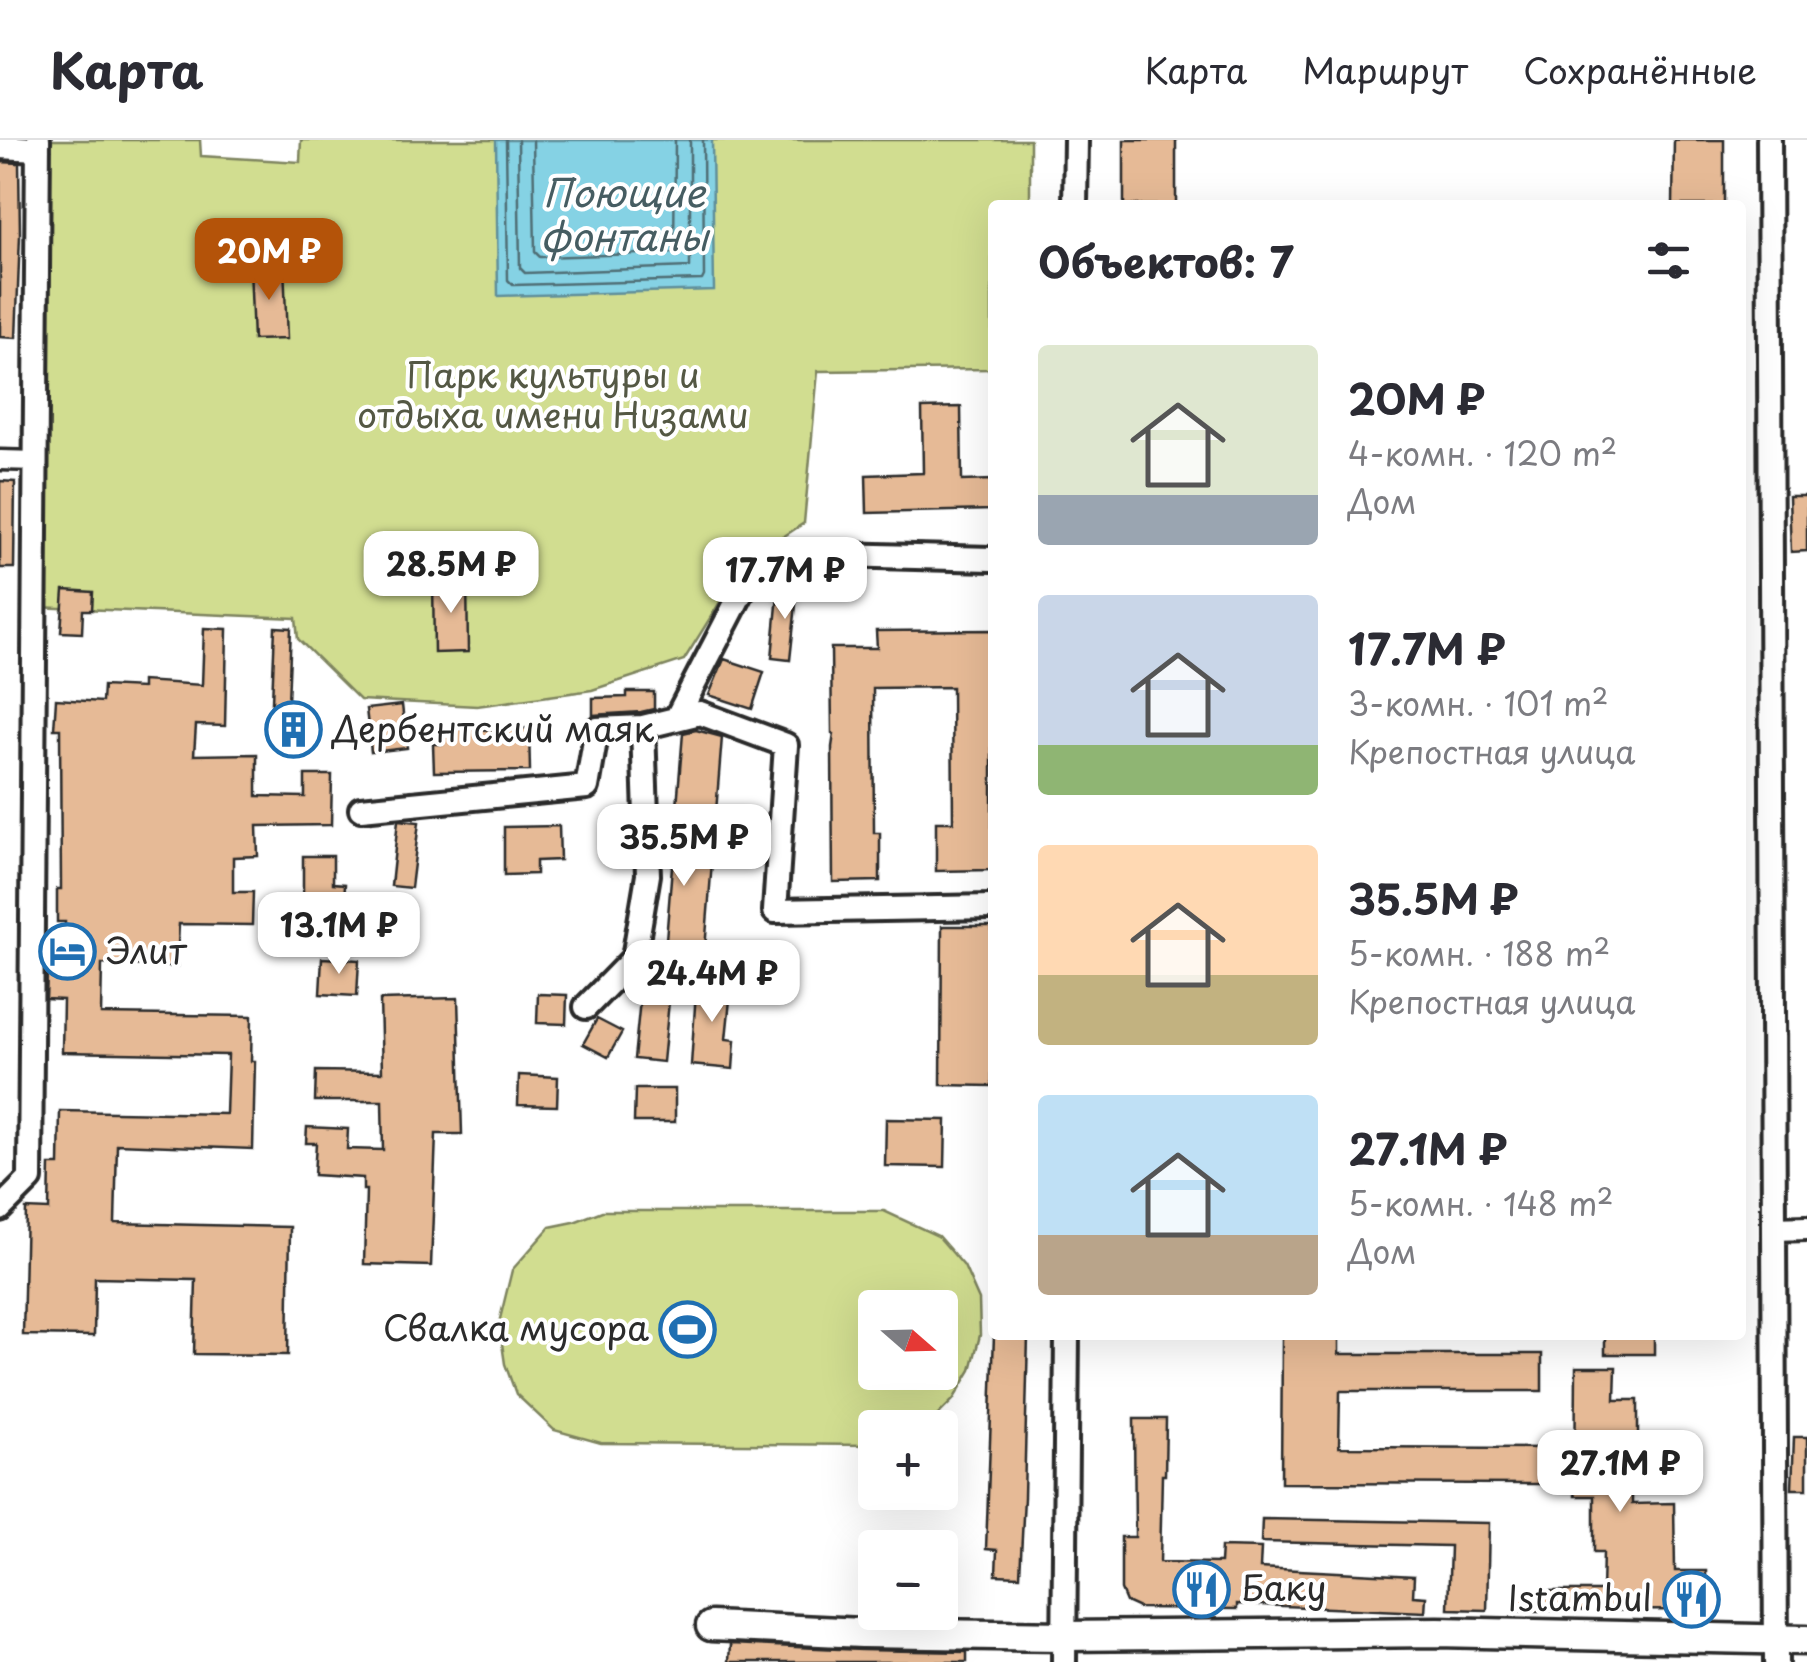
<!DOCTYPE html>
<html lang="ru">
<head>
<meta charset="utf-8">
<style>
	body { margin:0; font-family:"Playpen Sans",sans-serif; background:#f7f7f7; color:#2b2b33; height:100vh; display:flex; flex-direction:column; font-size:38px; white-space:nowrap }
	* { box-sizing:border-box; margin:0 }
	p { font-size:32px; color:#7c7c81 }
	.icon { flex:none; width:55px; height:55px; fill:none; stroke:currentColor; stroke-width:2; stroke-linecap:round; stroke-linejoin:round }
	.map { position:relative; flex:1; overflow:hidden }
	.sheet { position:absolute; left:988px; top:60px; width:758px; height:1140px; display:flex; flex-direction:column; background:#fff; border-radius:10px; box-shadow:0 10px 40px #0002 }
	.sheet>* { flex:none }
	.needle { width:65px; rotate:110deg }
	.tools { position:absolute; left:858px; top:1150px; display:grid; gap:20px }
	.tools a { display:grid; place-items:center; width:100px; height:100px; border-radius:10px; background:#fff; box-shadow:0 10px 40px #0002; font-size:50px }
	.price { position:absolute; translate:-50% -85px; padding:0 22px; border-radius:20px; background:#fff; color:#222; font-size:32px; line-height:65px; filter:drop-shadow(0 2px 5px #0008) }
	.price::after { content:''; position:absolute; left:50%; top:60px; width:30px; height:22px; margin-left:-15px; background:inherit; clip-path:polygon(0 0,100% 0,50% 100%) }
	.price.active { background:#b45309; color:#fff }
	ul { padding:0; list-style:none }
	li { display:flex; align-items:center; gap:30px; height:250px; padding:0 50px }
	li span { display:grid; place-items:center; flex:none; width:280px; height:200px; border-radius:10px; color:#555 }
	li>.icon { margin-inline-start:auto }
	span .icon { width:120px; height:120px; fill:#fffc; stroke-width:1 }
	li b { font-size:42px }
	h2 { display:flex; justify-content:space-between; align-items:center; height:120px; padding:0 50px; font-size:42px }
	header { display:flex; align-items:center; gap:60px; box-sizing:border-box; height:140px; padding:0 50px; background:#fff; border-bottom:2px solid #e1e1e2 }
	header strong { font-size:48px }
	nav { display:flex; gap:55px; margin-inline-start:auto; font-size:35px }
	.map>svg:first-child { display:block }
	.green { fill:#d1dd90; stroke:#7e845e; stroke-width:2.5; fill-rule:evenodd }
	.water { fill:#85d2e4; stroke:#618f9a; stroke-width:2.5 }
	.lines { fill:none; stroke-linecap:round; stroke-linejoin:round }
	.shore { stroke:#4f6e75; stroke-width:2.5 }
	.building { fill:#e6ba96; stroke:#2b2b2b; stroke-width:2.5 }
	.pedestrian-casing { stroke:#2b2b2b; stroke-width:25 }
	.minor-casing { stroke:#2b2b2b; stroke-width:30 }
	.tertiary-casing { stroke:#2b2b2b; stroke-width:35 }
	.pedestrian { stroke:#fff; stroke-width:18 }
	.minor { stroke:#fff; stroke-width:22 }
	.tertiary { stroke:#fff; stroke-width:28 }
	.labels { text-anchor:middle; stroke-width:8; stroke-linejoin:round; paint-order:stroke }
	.park-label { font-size:35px; fill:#545844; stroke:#fff }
	.poi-label { font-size:35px; fill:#2b2b2b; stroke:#fff; text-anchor:start }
	.water-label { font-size:38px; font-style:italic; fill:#465d62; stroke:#fff }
</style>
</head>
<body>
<header>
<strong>Карта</strong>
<nav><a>Карта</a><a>Маршрут</a><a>Сохранённые</a></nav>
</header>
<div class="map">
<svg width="1807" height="1522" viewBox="0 0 1807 1522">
	<rect width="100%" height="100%" fill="#fff"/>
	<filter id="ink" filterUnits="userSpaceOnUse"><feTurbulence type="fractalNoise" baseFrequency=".01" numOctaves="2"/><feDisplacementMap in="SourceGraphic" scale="20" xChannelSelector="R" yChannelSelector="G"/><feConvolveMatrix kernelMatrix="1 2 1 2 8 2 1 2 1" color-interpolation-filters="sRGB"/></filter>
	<g filter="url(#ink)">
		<path class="green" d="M39,0H200L201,16L300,22L301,0H1030V65H992V229L818,231L804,383L745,422L684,520L592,550L477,566L360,560L298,499L296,478L36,467Z
			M602,1071H884L938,1096L964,1126L979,1160L980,1195L971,1230L953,1260L932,1281L921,1287L875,1288V1305L601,1303L554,1290L516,1254L505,1224L499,1183L512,1130L550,1087L574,1082ZM875,1168H940V1232H875Z"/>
		<path class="water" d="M496,0H712L714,150L498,156Z"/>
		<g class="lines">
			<path class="shore" d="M506,0L508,140L513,145L702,140L704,136L703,0
				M518,0L520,128L525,133L690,127V0
				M533,0L535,112L540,117L674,113L675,0"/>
		</g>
		<path class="building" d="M1124,0H1176V65H1124Z
			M1674,0H1724V65H1673Z
			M0,22L19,23L20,95L16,198L0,197Z
			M284,125L287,199L253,200L250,127Z
			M961,267L962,341L992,340V370L867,373L866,335L923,333L922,268Z
			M0,341L15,342L14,428H0Z
			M1789,356H1807V411L1791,412Z
			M467,438L468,512L434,513L433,439Z
			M779,444L798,446L790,520L772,518Z
			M64,450L93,452L92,470H83L82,493L61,492Z
			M275,487L291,488L287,587H271Z
			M204,488L227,489L225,586L196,585L194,615L257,614V656L305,657V635H332L331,685L257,686L258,716L233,717V752H253L252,785L179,784L177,827L102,824L101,874L252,876L251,921H255L253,1009L117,1004L115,1083L290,1087L288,1215L194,1214L196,1140L95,1138L94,1196L23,1195L26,1069L49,1070L50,1025H59L60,971L226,974L228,915L62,912L63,860L46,859L47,835H64L65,782H57V749H61L60,589H54L56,559L102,562L103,546L142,548V541L202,545Z
			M992,490V730L936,731V682H953L952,547L873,548L874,693H880V741L833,742L832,607L834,594L832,593L831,508H877L876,491Z
			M724,519L764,532L752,569L709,555Z
			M627,552H654V569L641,572L593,575V558L627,557Z
			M402,565L407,608L371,612L366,569Z
			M479,588V590L529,588L530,631L434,632L433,604H443L442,589Z
			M696,590L722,597L703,834L672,831L663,922L634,919L643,830L648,822L664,824L683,593Z
			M398,680L419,682L411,748L391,746Z
			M559,686L560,720L536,721V734L504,735V687Z
			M303,716H333V743L345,744L344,762H326L327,771H303Z
			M942,786H992V946L941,945Z
			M322,818L359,820L357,856L320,854Z
			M697,837L732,840L726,899L735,900L733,929L691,925Z
			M538,854L567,855L566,884L537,883Z
			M458,858L462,994H436L431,1126L364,1124L366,1050H363V1038L314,1035L316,1003H306L307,987L348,989L347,1009L383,1010L382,961H315L316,931L382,932L380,860Z
			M597,879L622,892L608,917L583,904Z
			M519,935L558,937L557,966L518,965Z
			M635,949H675V982H634Z
			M886,979L946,980L945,1027L885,1026Z
			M994,1195H1028L1024,1357L1020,1436L996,1435L997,1410L986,1409Z
			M1282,1195H1339V1214H1542V1251H1340L1339,1307L1543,1308V1344L1281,1343Z
			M1605,1195H1654V1214H1605Z
			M1576,1227H1616L1615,1260H1638V1296H1632V1364L1674,1363L1675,1431H1706V1470L1519,1471V1451H1602L1603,1412H1594V1356H1575Z
			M1134,1279H1166L1165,1335H1162L1160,1422L1220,1423L1221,1407L1261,1408L1260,1428L1414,1436L1413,1456L1426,1457L1425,1472L1237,1464V1469L1139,1468L1126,1462L1121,1450V1397H1135Z
			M1794,1297H1807V1349H1792Z
			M1262,1379L1489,1383L1487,1470L1448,1469L1450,1406L1261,1402Z
			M730,1504L862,1510L967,1512V1522H729Z"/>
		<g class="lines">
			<defs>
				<path id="pedestrian" d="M0,320L37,321"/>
				<path id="minor" d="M1769,0L1776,1522
					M0,7L38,9
					M1075,65L1076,0
					M676,579L762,413L992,419
					M361,669L587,647L597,589L643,587
					M586,867L634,818L648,735L643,587L700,573L786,605L775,771L992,767
					M0,1069L30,1039L38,0
					M1774,1089L1807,1088
					M1064,1522L1067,1195"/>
				<path id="tertiary" d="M711,1486L862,1493L1064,1496L1438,1492L1807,1500"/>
			</defs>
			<use href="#pedestrian" class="pedestrian-casing"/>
			<use href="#minor" class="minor-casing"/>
			<use href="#tertiary" class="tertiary-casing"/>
			<use href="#pedestrian" class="pedestrian"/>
			<use href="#minor" class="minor"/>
			<use href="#tertiary" class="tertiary"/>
		</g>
	</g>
	<defs>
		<symbol id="building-ring" viewBox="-11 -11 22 22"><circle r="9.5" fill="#fff" stroke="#1f6fb2" stroke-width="1.5"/><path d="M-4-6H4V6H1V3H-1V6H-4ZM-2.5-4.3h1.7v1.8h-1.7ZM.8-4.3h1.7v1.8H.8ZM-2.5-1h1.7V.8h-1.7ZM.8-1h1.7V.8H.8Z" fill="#1f6fb2"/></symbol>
		<symbol id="hotel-ring" viewBox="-11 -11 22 22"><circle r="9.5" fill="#fff" stroke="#1f6fb2" stroke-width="1.5"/><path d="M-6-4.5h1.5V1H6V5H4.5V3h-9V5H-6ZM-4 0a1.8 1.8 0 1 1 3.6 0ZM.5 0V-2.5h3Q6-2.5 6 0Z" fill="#1f6fb2"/></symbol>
		<symbol id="stadium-ring" viewBox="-11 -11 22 22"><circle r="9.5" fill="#fff" stroke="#1f6fb2" stroke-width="1.5"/><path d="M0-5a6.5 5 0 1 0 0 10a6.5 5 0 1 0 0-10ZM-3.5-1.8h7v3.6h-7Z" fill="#1f6fb2"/></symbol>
		<symbol id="restaurant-ring" viewBox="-11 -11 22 22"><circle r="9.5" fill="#fff" stroke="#1f6fb2" stroke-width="1.5"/><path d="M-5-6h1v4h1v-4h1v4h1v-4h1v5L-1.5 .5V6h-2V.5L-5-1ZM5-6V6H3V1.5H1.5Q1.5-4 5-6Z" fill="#1f6fb2"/></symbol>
	</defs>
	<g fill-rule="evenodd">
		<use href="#building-ring" x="262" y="558" width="63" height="63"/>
		<use href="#hotel-ring" x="36" y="780" width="63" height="63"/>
		<use href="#stadium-ring" x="656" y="1158" width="63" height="63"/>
		<use href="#restaurant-ring" x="1170" y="1418" width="63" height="63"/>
		<use href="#restaurant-ring" x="1660" y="1428" width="63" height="63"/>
	</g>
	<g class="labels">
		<g class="park-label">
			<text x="553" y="248">Парк культуры и<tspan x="553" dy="40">отдыха имени Низами</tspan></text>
		</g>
		<g class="poi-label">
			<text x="332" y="602">Дербентский маяк</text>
			<text x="106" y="824">Элит</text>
			<text x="649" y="1201" text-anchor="end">Свалка мусора</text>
			<text x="1241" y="1461">Баку</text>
			<text x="1652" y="1471" text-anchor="end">Istambul</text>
		</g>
		<g class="water-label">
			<text x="624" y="67">Поющие<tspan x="624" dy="44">фонтаны</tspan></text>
		</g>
	</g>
</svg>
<div class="tools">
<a><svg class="needle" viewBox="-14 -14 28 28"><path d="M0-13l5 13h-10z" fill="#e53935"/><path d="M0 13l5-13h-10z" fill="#7c7c81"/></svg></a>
<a>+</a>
<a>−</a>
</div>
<b class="price active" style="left:269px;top:163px">20M ₽</b>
<b class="price" style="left:451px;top:476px">28.5M ₽</b>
<b class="price" style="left:785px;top:482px">17.7M ₽</b>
<b class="price" style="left:684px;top:749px">35.5M ₽</b>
<b class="price" style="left:339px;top:837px">13.1M ₽</b>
<b class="price" style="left:712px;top:885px">24.4M ₽</b>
<b class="price" style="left:1620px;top:1375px">27.1M ₽</b>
<section class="sheet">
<h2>Объектов: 7<svg class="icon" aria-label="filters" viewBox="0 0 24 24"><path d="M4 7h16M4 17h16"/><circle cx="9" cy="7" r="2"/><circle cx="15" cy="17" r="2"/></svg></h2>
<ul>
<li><span style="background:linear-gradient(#dfe7d0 75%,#9aa5b1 0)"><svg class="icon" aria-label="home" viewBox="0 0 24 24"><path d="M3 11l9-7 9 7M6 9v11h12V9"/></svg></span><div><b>20M ₽</b><p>4-комн. · 120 m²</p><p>Дом</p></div></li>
<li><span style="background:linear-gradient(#c9d6e8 75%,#8fb573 0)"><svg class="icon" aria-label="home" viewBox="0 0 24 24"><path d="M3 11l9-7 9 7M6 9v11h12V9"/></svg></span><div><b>17.7M ₽</b><p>3-комн. · 101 m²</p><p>Крепостная улица</p></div></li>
<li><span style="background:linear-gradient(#ffd9b3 65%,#c2b280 0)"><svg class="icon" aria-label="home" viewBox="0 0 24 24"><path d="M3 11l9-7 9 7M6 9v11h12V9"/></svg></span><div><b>35.5M ₽</b><p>5-комн. · 188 m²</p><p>Крепостная улица</p></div></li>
<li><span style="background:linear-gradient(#bfe0f5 70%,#b9a48a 0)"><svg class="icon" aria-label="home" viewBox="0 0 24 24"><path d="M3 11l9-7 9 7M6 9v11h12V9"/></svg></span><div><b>27.1M ₽</b><p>5-комн. · 148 m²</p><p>Дом</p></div></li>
</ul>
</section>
</div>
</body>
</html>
